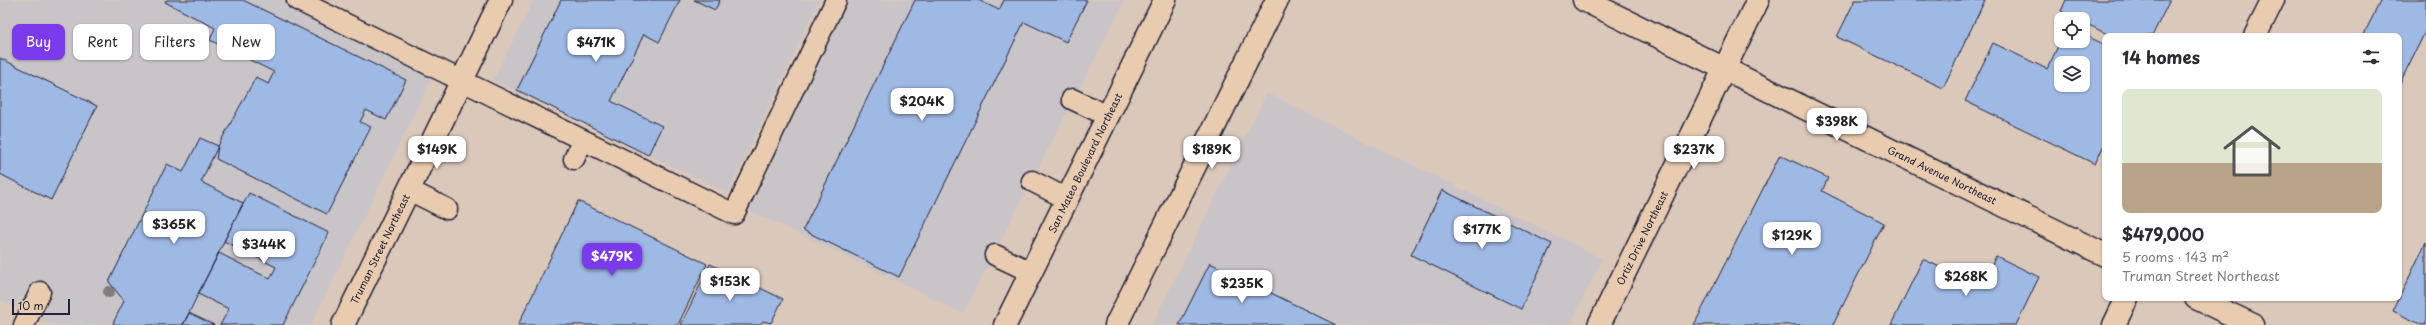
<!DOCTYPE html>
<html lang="en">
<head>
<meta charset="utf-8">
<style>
	body { margin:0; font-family:"Playpen Sans",sans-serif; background:#f7f7f7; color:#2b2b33; height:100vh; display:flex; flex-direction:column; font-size:15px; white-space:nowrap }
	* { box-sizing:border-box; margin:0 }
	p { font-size:13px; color:#7c7c81 }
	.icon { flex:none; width:22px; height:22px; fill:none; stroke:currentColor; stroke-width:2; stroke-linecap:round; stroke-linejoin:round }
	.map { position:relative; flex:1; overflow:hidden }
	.drawer { position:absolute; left:2102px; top:33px; width:300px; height:268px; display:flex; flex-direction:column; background:#fff; border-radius:8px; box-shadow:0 1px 3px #0004 }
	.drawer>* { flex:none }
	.top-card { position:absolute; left:12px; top:24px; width:380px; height:36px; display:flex; gap:8px }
	.fabs { position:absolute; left:2054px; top:12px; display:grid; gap:8px }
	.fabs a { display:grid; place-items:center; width:36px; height:36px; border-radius:8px; background:#fff; box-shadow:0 1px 3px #0004; font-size:20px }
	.scale { position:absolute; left:12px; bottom:10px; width:58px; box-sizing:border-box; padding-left:4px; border:2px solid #22223b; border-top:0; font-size:11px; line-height:14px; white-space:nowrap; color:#22223b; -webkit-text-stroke:3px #e9ccb0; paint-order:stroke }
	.price { position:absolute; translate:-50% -34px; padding:0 9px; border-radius:8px; background:#fff; color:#222; font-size:13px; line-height:26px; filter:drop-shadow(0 1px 2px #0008) }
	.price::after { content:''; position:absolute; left:50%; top:24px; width:12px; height:9px; margin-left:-6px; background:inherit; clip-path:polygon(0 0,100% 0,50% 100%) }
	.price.selected { background:#7c3aed; color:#fff }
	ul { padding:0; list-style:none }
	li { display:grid; align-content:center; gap:8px; height:212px; padding:0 20px }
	li span { display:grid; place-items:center; height:124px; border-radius:8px; color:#555 }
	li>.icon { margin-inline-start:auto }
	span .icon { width:72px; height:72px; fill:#fffc; stroke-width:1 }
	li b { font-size:17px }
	h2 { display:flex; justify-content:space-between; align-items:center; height:48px; padding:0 20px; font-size:17px }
	.chip { padding:0 14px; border-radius:8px; background:#fff; box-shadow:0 1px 3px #0004; font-size:14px; line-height:36px }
	.chip.selected { background:#7c3aed; color:#fff }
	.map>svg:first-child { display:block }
	.built { fill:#c8c4c8 }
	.building { fill:#9fb9e5; stroke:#22223b; fill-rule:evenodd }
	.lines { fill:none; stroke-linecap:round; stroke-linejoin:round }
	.lane-casing { stroke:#22223b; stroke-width:23 }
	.street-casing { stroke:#22223b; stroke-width:25 }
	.secondary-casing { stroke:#22223b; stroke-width:25 }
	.lane { stroke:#e9ccb0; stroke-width:20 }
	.street { stroke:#e9ccb0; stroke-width:22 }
	.secondary { stroke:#e9ccb0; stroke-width:22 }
	.tree { fill:#837c7b }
	.labels { text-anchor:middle; stroke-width:3; stroke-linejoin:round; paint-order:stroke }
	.street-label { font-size:10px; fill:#22223b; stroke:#e9ccb0 }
</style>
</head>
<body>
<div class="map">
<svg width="2426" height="325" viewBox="0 0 2426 325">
	<rect width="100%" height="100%" fill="#dac8bb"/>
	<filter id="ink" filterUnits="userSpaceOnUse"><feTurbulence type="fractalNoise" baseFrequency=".025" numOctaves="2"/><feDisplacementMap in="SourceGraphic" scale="8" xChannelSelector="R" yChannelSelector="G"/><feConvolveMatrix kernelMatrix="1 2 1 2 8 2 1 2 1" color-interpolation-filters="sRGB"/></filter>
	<g filter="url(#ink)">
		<path class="built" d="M0,0H319L441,59L311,325H54L0,300Z
			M534,0H819L728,193L493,80Z
			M849,0H1125L963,313L749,210Z
			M1267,93L1602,259L1570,325H1152Z"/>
		<path class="building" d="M166,0H243L406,80L386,120L366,110L360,122L371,127L327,214L216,159L218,146L256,77L268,84L274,72L210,40L215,28L165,2Z
			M561,0H680L659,42L644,34L611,101L662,126L648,155L517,90Z
			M694,0H720L715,10Z
			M915,0H978L999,10L1004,0H1087L1066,42L1024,22L899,277L803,230Z
			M1855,0H1985L1943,88L1837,37Z
			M2066,0H2170L2152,36H2111L2083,22V19H2076L2061,11Z
			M2381,0H2426V30L2399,85V36H2363Z
			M2083,34L2105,45V143L2095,164L1965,101L1993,43L2047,69L2061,40L2083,41ZM2061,63H2083V85H2061Z
			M0,58L97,106L51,200L0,174Z
			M200,138L218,146L201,182L243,203L183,325H117L113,323L124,301L109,282L167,164L183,172Z
			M1780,155L1828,178L1822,191L1884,223L1833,325H1694Z
			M1442,190L1552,244L1521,309L1411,255Z
			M249,193L329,233L283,325H220L229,309L198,294L219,253L270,279L276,267L224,241Z
			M578,201L707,264L678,325H518Z
			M2426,242V325H2422L2393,311Z
			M1996,256L2039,277L2016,325H1891L1923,259L1981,287Z
			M1210,263L1336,325H1179Z
			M710,264L783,299L771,323L763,321L760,325H681Z
			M189,313L214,325H183Z"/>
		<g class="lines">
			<defs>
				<path id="lane" d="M297,0L734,214L836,0
					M1072,99L1108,116
					M574,159L583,140
					M1032,181L1067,199
					M409,190L447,209
					M995,255L1031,272
					M24,325L40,292"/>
				<path id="street" d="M1584,0L2105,255
					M2255,36L2273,0
					M2196,298L2253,325
					M343,325L501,0
					M1599,325L1758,0
					M2114,325L2127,298"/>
				<path id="secondary" d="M1005,325L1165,0
					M1116,325L1277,0"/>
			</defs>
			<use href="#lane" class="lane-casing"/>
			<use href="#street" class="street-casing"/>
			<use href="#secondary" class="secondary-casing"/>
			<use href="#lane" class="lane"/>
			<use href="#street" class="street"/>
			<use href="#secondary" class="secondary"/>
		</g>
		<circle class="tree" cx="109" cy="292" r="6"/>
	</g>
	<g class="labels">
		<g class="street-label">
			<text transform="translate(1085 163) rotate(-64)" y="4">San Mateo Boulevard Northeast</text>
			<text transform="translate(1942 175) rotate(26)" y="4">Grand Avenue Northeast</text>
			<text transform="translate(1642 238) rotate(-64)" y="4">Ortiz Drive Northeast</text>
			<text transform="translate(380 249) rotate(-64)" y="4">Truman Street Northeast</text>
		</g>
	</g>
</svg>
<div class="fabs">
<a><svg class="icon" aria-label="locate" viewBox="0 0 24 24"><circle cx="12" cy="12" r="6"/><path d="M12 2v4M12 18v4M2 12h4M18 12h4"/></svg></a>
<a><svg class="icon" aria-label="layers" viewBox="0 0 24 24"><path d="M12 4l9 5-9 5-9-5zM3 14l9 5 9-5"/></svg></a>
</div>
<div class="scale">10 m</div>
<b class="price" style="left:596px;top:63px">$471K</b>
<b class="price" style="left:922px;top:122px">$204K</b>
<b class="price" style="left:1837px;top:142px">$398K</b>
<b class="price" style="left:437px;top:170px">$149K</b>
<b class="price" style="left:1212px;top:170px">$189K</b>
<b class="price" style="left:1694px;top:170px">$237K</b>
<b class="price" style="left:174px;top:245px">$365K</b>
<b class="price" style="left:1482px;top:250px">$177K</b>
<b class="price" style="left:1792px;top:256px">$129K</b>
<b class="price" style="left:264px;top:265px">$344K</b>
<b class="price selected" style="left:612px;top:277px">$479K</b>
<b class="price" style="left:1966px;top:297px">$268K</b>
<b class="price" style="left:730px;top:302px">$153K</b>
<b class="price" style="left:1242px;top:304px">$235K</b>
<div class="top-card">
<a class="chip selected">Buy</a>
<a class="chip">Rent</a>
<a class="chip">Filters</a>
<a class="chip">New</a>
</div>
<section class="drawer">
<h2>14 homes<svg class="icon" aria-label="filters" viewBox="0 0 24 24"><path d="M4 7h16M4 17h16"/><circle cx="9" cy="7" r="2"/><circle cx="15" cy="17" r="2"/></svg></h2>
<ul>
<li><span style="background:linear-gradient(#dfe7d0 60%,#b9a48a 0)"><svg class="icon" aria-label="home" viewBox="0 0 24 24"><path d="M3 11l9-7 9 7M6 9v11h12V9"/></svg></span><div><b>$479,000</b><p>5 rooms · 143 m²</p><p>Truman Street Northeast</p></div></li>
</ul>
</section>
</div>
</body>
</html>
